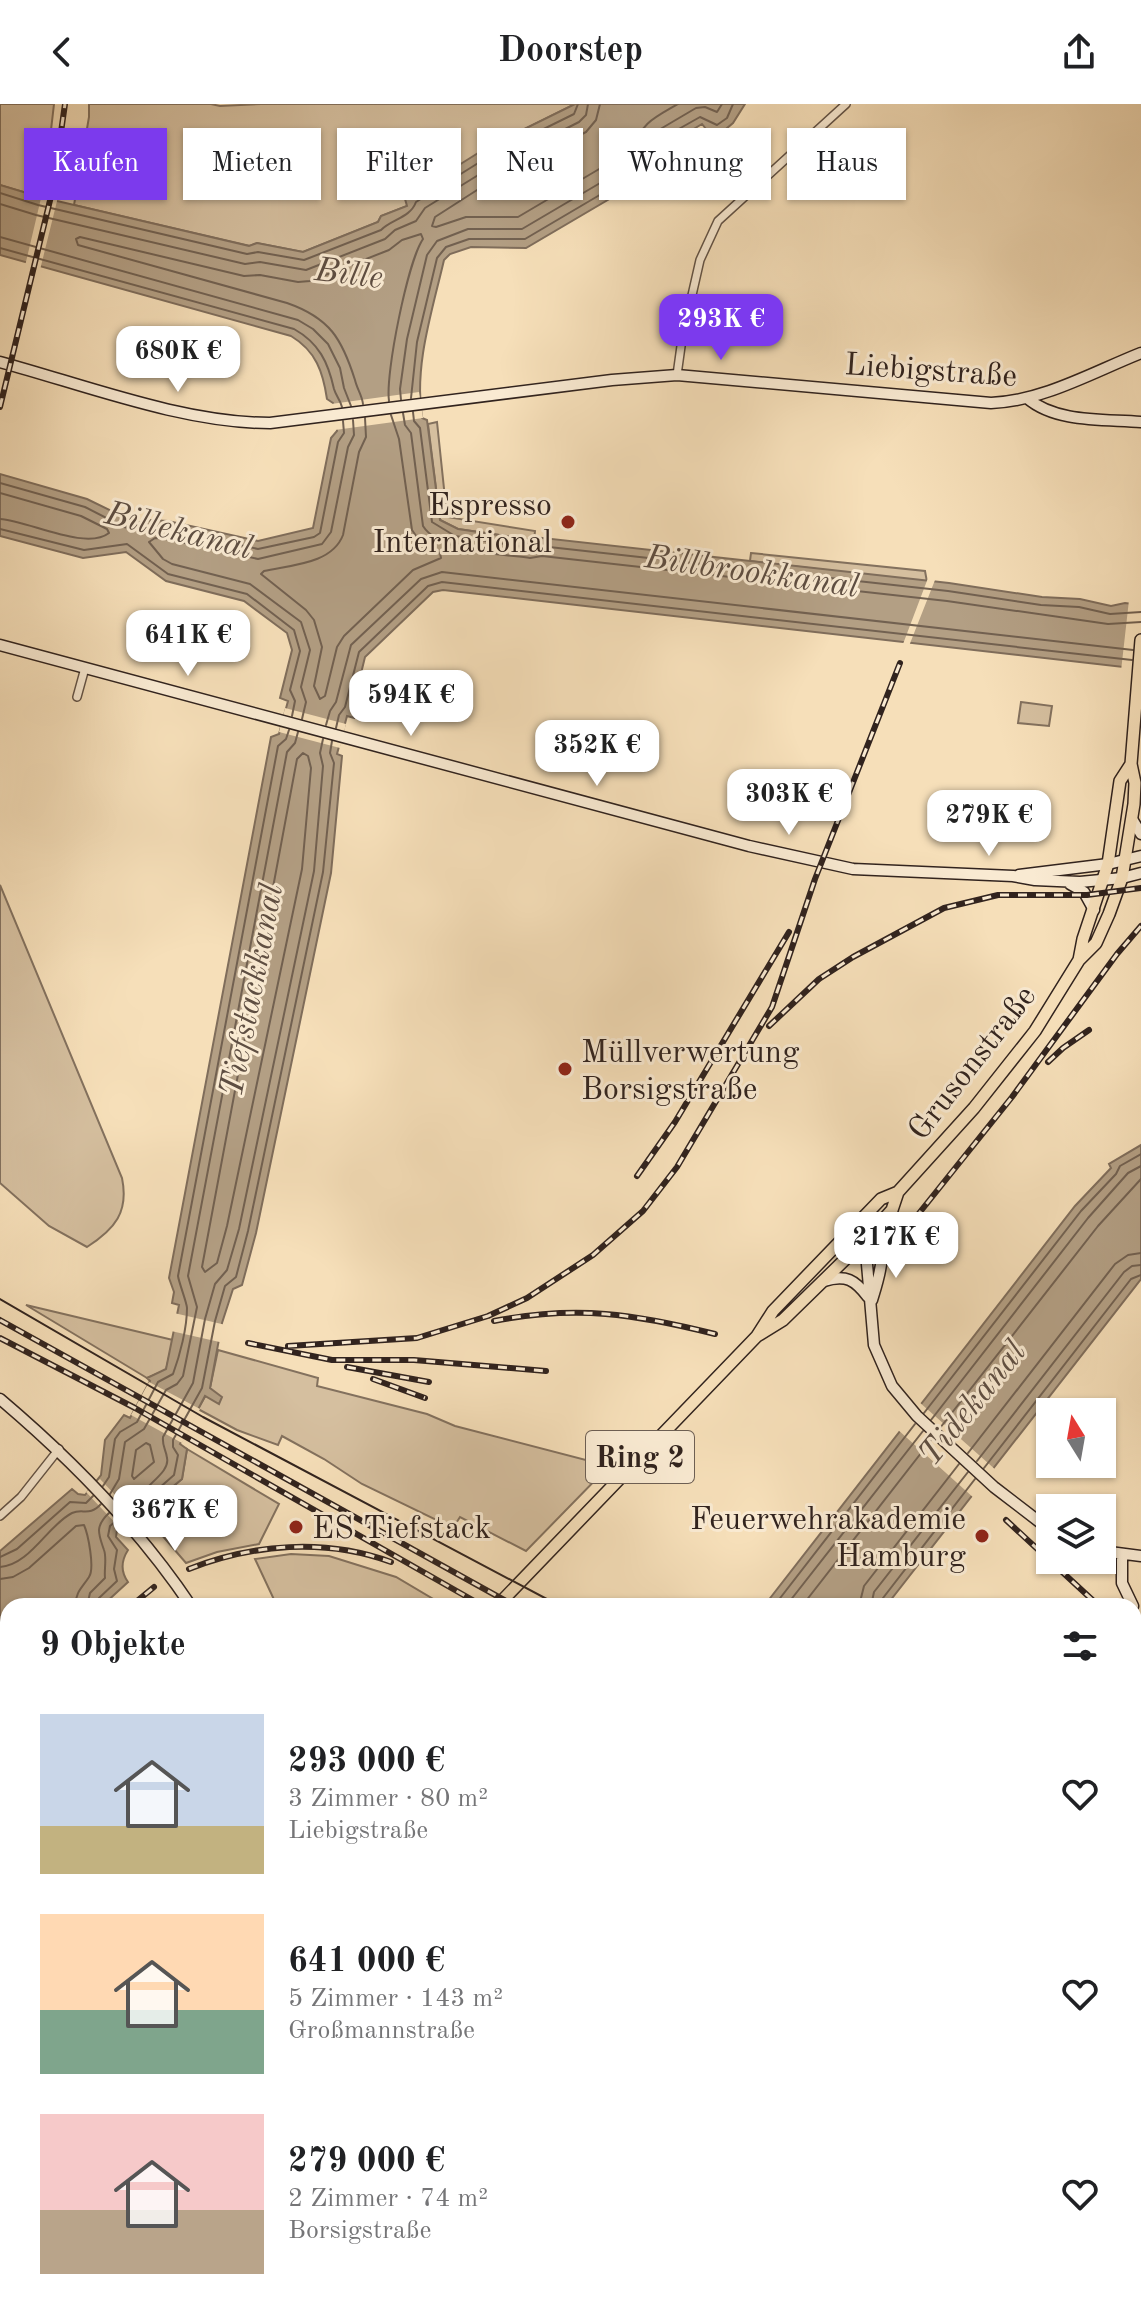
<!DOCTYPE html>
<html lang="de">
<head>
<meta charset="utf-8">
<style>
	body { margin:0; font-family:"Old Standard TT",serif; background:#f6f6f6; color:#202124; height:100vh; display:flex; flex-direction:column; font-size:30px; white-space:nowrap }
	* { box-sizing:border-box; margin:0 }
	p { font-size:26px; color:#757577 }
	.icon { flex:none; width:44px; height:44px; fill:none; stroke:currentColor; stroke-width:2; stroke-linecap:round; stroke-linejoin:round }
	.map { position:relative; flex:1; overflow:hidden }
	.drawer { position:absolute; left:0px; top:1494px; width:1142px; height:712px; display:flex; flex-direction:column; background:#fff; border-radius:24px 24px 0 0; box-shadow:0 2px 6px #0004 }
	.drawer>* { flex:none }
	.top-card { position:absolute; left:24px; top:24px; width:1094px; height:72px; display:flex; gap:16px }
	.needle { width:52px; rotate:349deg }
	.fabs { position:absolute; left:1036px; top:1294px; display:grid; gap:16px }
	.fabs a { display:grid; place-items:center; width:80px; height:80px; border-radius:0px; background:#fff; box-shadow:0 2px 6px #0004; font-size:40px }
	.price { position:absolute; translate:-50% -68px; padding:0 18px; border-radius:16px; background:#fff; color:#222; font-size:26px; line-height:52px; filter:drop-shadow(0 2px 4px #0008) }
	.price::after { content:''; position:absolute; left:50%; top:48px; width:24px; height:18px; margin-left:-12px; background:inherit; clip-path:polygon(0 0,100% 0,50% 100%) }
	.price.selected { background:#7c3aed; color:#fff }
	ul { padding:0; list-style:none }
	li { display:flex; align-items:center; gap:24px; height:200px; padding:0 40px }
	li span { display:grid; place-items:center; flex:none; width:224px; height:160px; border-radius:0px; color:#555 }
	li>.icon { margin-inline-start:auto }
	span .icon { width:96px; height:96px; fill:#fffc; stroke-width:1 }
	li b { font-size:34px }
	h2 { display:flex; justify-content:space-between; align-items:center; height:96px; padding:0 40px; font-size:34px }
	.chip { padding:0 28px; border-radius:0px; background:#fff; box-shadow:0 2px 6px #0004; font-size:28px; line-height:72px }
	.chip.selected { background:#7c3aed; color:#fff }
	header { display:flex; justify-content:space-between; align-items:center; height:104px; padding:0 40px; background:#fff; font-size:36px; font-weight:700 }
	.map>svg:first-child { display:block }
	.green { fill:#d5bf9f; stroke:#83715e; stroke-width:2 }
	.water { fill:#b39f84; stroke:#7f6d5b; stroke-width:2 }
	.pier { fill:#f6dfb9 }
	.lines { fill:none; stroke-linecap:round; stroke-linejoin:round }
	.shore { stroke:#726151; stroke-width:2 }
	.street-casing { stroke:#625245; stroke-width:10 }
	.secondary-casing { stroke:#31231e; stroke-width:13 }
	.primary-casing { stroke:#31231e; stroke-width:14 }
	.street { stroke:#f9ead2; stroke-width:7 }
	.secondary { stroke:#f9ead2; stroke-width:10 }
	.primary { stroke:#f6dfb9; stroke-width:11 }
	.tram { stroke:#31231e; stroke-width:2 }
	.rail-casing { stroke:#31231e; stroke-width:6 }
	.rail { stroke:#f9ead2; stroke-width:3; stroke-dasharray:9; stroke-linecap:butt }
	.poi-dot { fill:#8f2418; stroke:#f9ead2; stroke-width:3 }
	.labels { text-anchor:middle; stroke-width:6; stroke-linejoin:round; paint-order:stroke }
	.shield { fill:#f9ead2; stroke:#6d5f54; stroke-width:2 }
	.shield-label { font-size:30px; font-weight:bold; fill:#31231e }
	.street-label { font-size:32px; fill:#31231e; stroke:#f9ead2 }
	.poi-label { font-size:32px; fill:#31231e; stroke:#f9ead2; text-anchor:end }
	.water-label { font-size:34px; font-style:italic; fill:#5e4e42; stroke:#f9ead2 }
</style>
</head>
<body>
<header><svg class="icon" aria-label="back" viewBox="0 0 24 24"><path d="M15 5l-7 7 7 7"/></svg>Doorstep<svg class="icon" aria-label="share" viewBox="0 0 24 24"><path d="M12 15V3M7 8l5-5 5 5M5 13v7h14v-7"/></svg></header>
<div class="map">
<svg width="1141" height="2206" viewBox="0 0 1141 2206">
	<rect width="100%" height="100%" fill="#f6dfb9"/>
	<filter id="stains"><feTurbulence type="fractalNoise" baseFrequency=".0025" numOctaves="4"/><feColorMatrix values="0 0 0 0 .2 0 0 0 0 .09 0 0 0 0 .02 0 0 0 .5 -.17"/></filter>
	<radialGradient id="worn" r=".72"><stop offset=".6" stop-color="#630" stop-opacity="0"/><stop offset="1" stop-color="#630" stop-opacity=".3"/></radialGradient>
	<path class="green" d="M0,0H54L48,52L40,93L0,81Z
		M89,0H211L220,2L261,0H575L486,44L407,102L381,112L378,118L303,148L257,139L250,142L74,101L89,13Z
		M437,318L447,413L535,427L534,436L458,425L440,416L428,320Z
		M751,449L925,467L927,478L750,457Z
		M1021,598L1052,602L1049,622L1018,619Z
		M0,781L122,1074C129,1108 115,1125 87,1143L49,1122L0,1079Z
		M26,1201L173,1236L166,1266L147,1274Z
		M218,1246L318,1274L317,1282L427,1310L455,1322L609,1362L526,1447L460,1413L453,1424L362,1380L324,1355L282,1332L278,1341L237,1326L198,1305L210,1284Z
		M187,1345L279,1400L259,1440L217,1448L186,1459L148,1415L164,1390L182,1375Z
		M291,1450L329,1452L396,1473L445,1502H277L255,1455Z
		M1134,1870L1141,1874V1983L1134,1979Z"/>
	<path class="water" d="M575,0H745L733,19L714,35L702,20L664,43L674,57L526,144L471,143L450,150L444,156C432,208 414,261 422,314L427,316L440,416L458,425L533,436L534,433L949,479L1042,493L1080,495L1111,502L1125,499L1141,501V565L443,486L433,488L365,553L353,602L354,614L347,612L337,650L342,652L331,769L256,1129L242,1181L233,1185L222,1219L210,1284L222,1293L219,1300L205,1292L180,1340L187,1345L182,1375L164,1390L148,1415L141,1407L134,1406L132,1409L135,1412L121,1425L117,1426L116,1433L128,1446C121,1457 120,1467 128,1478L102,1502H8V1574L0,1578V1447L72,1385L78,1390L85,1391L101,1371L105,1336L124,1311L130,1314L150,1277L147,1274L166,1265L179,1201L172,1199L174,1188L169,1174L271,633L279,630L288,597L280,594L292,546L287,529L244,497L166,477L126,448L83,454L0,432V370L87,395L128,415L143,419L151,416L168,417L258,437L313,424L331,334L337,327L333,299L327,295C323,268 316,247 291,232L0,151V81L40,93L249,142L257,139L303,148L378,118L381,112L407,102L405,95L486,44Z
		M1141,1041V1175L886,1502H764L1075,1102L1111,1064L1109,1060Z
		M8,1910V2198H161L163,2206H0V1915Z
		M1134,2165L1141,2170V2206H1030L1018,2198H1134Z"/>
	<path class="pier" d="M42,90L58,93L40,166L25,162Z
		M419,288L423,314L335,326L331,300Z
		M928,474L935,476L909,542L903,540Z
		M1129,496L1141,497V569L1121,567Z
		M285,604L346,620L340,644L279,628Z
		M174,1209L226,1221L224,1239L171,1227Z
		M149,1278L200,1305L182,1339L131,1311Z
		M918,1297L997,1367L975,1395L897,1325Z
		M100,1375L135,1412L121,1425L86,1388Z"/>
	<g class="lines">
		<path class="shore" d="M600,0L596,16L586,28L502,70L435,113L432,122L436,123L466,113H518L633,45C642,18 654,14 678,0
			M0,89L38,101L247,150L258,148L304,156L381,126C392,115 410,114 416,98L491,51L574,10L578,0
			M0,100L36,111L245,160L260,158L306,166L385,135L395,126L416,117L425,104L496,60L579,18L586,11L588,0
			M0,133L298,216L313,225L328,240L340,264L344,284L351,302
			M0,144L294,225C319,239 328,258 334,285C336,292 340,295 342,303
			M411,294L417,238L437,154L446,143L469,135H525L659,56L660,52L657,43L661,35L700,13L717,21L727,14L733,0
			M401,296L400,285L407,235L427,151L437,137L468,125H522L646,52L649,36L657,27L696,4L705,3L717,8L722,0
			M363,300C362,291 357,285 355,276C342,235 330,214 287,199L78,141L76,135L80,133L244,172L260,171L298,178L310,177L389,146L402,136L421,130L423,135C408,157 385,270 389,297
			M413,308L414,317L420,324L432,418L455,432L531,444L540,442L948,487L1041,501L1079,503L1110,510L1141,508
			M403,309L405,321L411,329L423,422C439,448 501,450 530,454L542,452L947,497L1108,520L1141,518
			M365,314L366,333L359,348L343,431C332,460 291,461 264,467L261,470L306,506L314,516L322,543L314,582L320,595L325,592L337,543L344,532L413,466L441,454L440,449L421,439L412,426L399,335L391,311
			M0,379L85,403L124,423L142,427L167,425L258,445L314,433L320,429L338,338L344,329L343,317
			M0,389L81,412L107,425L109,429C86,447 29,417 0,415
			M0,425L84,446L127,440L168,470L247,490L294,526L300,547L290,586L295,597L292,612
			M302,615L306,598L301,583L310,546L301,518L250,480L172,460L163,455L149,438L155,434L166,435L258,455L322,440L331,428L348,343L354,331L353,316
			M326,621L330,607L336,598L351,541L421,475L442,468L1133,546
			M336,624L339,611L345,603L359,548L428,482L442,478L1132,556
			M303,649L308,652L311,664L302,765L227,1122L217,1159L205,1168L202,1163L297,655Z
			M924,1309L1081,1107L1116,1070L1120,1062L1141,1050
			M931,1316L1088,1114L1128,1069L1141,1062
			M940,1324L1098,1122L1141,1075
			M146,1339L150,1341L154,1358L134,1375L132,1372L136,1346Z
			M968,1349L1115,1160L1128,1151L1141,1149
			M977,1357L1124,1168L1132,1162L1141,1161
			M984,1364L1131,1175L1141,1171
			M103,1382L109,1373L115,1335L120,1328L137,1318L158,1278L173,1270C180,1251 187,1224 187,1204C187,1199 179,1179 178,1172L278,642L286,635L289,626
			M110,1390L119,1375L125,1338L144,1325L166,1286L177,1280L183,1272L197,1203L188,1172L287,648L295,639L298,628
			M117,1398L128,1389L144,1388C150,1378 170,1367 167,1354C166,1345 162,1343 163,1333L193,1279L205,1215L215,1180L227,1166L239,1125L314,767L323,662L320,649L323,635
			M125,1406L132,1398L148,1399L158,1385L174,1371L178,1351L173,1343V1336L202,1284L215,1217L225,1182L236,1173L248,1127L323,768L334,659L330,649L332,637
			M0,1453L17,1445L70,1398L86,1399L93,1392
			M0,1463C30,1461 48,1421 72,1409C83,1404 89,1413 101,1400
			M0,1475L13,1473L29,1464L76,1422L84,1421C88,1430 95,1464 89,1473C82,1484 76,1487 75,1502
			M87,1502L90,1489L105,1474C104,1465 107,1454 104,1446C99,1431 94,1423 109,1409
			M97,1502L99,1494L117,1477L114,1465L117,1446L108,1432L110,1422L116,1417
			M774,1502L915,1320
			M786,1502L923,1327
			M802,1502L932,1335
			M859,1502L864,1482L959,1360
			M871,1502L874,1488L968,1368
			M881,1502L883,1494L975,1375"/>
		<defs>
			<path id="street" d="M677,271L682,235L700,156L718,117L846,0
				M77,593L85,564
				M0,1412L21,1393L59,1345
				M225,2198L228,2206"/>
			<path id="secondary" d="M0,258C85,281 183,319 270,319L612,276L677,271L991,299C1043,297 1093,268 1141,249
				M1027,294C1056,319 1104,315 1141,318
				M0,541L749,742L853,765L1013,772L1035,776L1080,778L1122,774L1141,769
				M1132,715L1141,730
				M1019,771L1108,760L1141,752
				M1070,780L1084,788L1094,806
				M863,1114L874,1241L892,1282L917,1312L994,1383L1050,1426
				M870,1121C891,1140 879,1173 872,1196
				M824,1177C846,1170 855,1176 868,1193
				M0,1295C72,1356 138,1423 191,1502
				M1102,1447L1141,1452
				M1122,1451V1479L1133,1502
				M1134,2001L1141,2007"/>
			<path id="primary" d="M1079,856L1083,835L1108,760L1120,677L1131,660
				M757,1232L783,1216L866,1135L892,1106L898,1088L974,1004L1035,927L1079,856L1096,839L1109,810L1122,774L1134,700L1135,679L1131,660L1141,536
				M497,1502L757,1232L773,1207L881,1095L898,1088
				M460,2198L470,2206"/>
		</defs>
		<use href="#street" class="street-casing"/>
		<use href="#secondary" class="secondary-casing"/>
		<use href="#primary" class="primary-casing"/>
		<use href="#street" class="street"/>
		<use href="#secondary" class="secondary"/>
		<use href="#primary" class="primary"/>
		<path class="tram" d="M0,1195L203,1313L560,1502
			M1134,1828L1141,1832"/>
		<defs>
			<path id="rail" d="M0,303L53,84L65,0
				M769,922L819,875L853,853L944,804L998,791H1087L1141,784
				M1048,958L1063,944L1089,926
				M637,1072L675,1018L789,828
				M904,1128L1012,993L1117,850L1141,822
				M0,1216L515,1502
				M494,1217C577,1201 635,1210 715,1230
				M0,1234L135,1304L483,1502
				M248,1239L332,1256H414L546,1267
				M288,1242L417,1234L488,1212L527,1194L593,1151L643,1107L677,1063L772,903L815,775L900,559
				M347,1263L429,1278
				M373,1275L425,1294
				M1006,1416L1099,1502
				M189,1465C253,1440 325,1434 391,1458
				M131,1502L154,1483
				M1134,1535L1141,1541
				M1134,1848L1141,1852
				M1134,1865L1141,1868"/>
		</defs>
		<use href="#rail" class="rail-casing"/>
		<use href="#rail" class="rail"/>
	</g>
	<g class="poi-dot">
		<circle cx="568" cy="418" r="8"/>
		<circle cx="565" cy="965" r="8"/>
		<circle cx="296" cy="1423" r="8"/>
		<circle cx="982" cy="1432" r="8"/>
	</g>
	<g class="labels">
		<rect class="shield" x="586" y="1327" width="108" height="52" rx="6"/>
		<g class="shield-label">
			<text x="640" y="1363">Ring 2</text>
		</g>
		<g class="street-label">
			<text transform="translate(931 265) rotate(4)" y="11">Liebigstraße</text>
			<text transform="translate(971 958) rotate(-52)" y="11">Grusonstraße</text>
		</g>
		<g class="poi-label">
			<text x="552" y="411">Espresso<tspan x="552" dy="37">International</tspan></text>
			<text x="581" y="958" text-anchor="start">Müllverwertung<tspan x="581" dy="37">Borsigstraße</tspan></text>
			<text x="966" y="1425">Feuerwehrakademie<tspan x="966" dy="37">Hamburg</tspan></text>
			<text x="312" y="1434" text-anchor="start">ES Tiefstack</text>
		</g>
		<g class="water-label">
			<text transform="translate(349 168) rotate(7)" y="12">Bille</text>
			<text transform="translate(179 425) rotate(14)" y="12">Billekanal</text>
			<text transform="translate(752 466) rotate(8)" y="12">Billbrookkanal</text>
			<text transform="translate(250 886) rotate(-79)" y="12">Tiefstackkanal</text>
			<text transform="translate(971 1298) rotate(-51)" y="12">Tidekanal</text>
		</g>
	</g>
	<rect width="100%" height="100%" filter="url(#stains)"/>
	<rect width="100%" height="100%" fill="url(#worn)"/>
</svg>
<div class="fabs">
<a><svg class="needle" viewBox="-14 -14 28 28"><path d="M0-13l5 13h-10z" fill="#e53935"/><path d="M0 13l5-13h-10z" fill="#757577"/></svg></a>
<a><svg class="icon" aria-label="layers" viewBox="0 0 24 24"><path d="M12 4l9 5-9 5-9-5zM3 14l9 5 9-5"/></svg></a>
</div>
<b class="price selected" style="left:721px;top:258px">293K €</b>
<b class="price" style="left:178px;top:290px">680K €</b>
<b class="price" style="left:188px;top:574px">641K €</b>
<b class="price" style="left:411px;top:634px">594K €</b>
<b class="price" style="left:597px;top:684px">352K €</b>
<b class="price" style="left:789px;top:733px">303K €</b>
<b class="price" style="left:989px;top:754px">279K €</b>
<b class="price" style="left:896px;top:1176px">217K €</b>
<b class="price" style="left:175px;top:1449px">367K €</b>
<div class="top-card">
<a class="chip selected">Kaufen</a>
<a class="chip">Mieten</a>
<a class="chip">Filter</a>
<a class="chip">Neu</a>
<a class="chip">Wohnung</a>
<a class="chip">Haus</a>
</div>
<section class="drawer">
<h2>9 Objekte<svg class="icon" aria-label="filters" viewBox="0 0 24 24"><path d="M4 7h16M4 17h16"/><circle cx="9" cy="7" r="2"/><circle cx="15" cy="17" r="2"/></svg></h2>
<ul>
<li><span style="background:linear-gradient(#c9d6e8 70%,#c2b280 0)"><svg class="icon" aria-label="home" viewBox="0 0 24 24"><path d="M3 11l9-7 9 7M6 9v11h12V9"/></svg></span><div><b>293 000 €</b><p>3 Zimmer · 80 m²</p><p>Liebigstraße</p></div><svg class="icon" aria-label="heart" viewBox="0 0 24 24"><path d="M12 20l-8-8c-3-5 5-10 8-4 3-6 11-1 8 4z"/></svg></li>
<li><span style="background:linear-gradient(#ffd9b3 60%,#7fa58c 0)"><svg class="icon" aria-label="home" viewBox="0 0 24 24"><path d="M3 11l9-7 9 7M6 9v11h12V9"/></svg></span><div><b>641 000 €</b><p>5 Zimmer · 143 m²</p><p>Großmannstraße</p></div><svg class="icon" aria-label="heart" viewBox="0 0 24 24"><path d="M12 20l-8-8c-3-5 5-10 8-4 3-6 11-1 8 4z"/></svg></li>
<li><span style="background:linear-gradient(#f6c9c9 60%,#b9a48a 0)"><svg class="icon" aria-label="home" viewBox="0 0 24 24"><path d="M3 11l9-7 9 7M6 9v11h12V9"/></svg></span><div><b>279 000 €</b><p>2 Zimmer · 74 m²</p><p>Borsigstraße</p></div><svg class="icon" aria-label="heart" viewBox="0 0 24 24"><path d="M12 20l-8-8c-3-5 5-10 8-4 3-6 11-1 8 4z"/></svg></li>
</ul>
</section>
</div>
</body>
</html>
